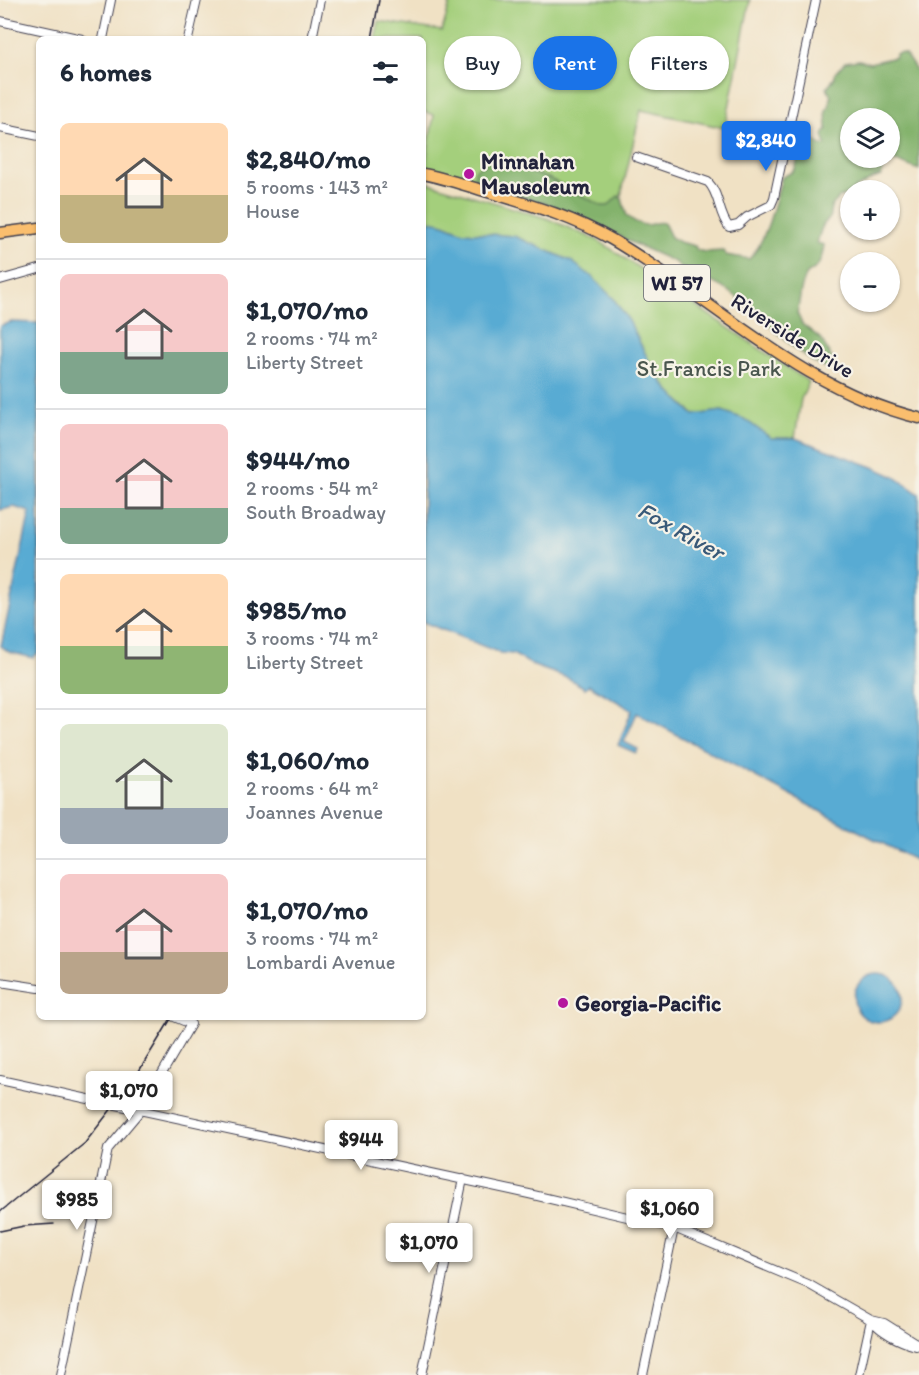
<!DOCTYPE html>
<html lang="en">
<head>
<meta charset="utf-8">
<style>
	body { margin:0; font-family:Itim,sans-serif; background:#f6f6f7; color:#1f2937; height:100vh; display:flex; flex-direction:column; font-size:22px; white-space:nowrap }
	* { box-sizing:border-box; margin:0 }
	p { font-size:20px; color:#747a83 }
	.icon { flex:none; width:33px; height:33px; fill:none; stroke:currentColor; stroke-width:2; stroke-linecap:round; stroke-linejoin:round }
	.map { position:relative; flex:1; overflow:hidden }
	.panel { position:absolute; left:36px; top:36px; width:390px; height:984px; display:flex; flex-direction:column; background:#fff; border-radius:9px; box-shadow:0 2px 4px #0004 }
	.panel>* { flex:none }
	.banner { position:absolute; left:444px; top:36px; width:384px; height:54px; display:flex; gap:12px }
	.buttons { position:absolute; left:840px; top:108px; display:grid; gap:12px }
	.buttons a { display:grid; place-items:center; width:60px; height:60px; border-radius:50%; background:#fff; box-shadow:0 2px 4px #0004; font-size:30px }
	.price { position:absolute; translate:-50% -51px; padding:0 14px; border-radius:6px; background:#fff; color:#222; font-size:20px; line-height:39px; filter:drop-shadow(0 2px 3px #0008) }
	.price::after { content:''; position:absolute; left:50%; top:36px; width:18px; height:14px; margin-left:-9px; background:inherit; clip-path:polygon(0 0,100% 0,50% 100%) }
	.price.selected { background:#1a73e8; color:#fff }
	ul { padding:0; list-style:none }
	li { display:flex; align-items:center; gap:18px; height:150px; padding:0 24px }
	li+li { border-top:2px solid #e0e1e3 }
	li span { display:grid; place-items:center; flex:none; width:168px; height:120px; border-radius:9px; color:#555 }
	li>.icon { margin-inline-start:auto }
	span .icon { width:72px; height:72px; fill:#fffc; stroke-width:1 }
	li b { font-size:26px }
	h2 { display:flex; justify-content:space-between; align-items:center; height:72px; padding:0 24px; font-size:26px }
	.tag { padding:0 21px; border-radius:27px; background:#fff; box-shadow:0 2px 4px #0004; font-size:21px; line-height:54px }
	.tag.selected { background:#1a73e8; color:#fff }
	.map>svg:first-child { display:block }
	.green { fill:#a4cf7c; stroke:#63785c; stroke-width:1.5 }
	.forest { fill:#83b26c; stroke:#526a54; stroke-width:1.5; fill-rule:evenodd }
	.water { fill:#58abd3; stroke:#3d6687; stroke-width:1.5 }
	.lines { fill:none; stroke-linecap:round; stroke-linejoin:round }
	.minor-casing { stroke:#413f50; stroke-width:10 }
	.major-casing { stroke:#413f50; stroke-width:13 }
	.minor { stroke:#fff; stroke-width:8 }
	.major { stroke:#fabe6e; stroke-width:10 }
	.rail { stroke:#22223b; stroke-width:1.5 }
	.poi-dot { fill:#b5179e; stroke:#f7f3e8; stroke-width:2 }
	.labels { text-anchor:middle; stroke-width:4.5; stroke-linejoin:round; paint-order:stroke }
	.shield { fill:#f7f3e8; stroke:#62616f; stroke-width:1.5 }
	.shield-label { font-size:21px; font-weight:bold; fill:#22223b }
	.poi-label { font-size:22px; font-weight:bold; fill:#22223b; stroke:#f7f3e8; text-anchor:start }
	.street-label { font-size:22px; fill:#22223b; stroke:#f7f3e8 }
	.park-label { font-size:22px; fill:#49564e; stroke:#f7f3e8 }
	.water-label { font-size:24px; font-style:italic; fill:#385978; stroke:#f7f3e8 }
</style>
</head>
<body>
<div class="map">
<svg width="919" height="1375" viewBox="0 0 919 1375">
	<rect width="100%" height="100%" fill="#f7f3e8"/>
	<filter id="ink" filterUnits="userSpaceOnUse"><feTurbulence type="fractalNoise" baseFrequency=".0167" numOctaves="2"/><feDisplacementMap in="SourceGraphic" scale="12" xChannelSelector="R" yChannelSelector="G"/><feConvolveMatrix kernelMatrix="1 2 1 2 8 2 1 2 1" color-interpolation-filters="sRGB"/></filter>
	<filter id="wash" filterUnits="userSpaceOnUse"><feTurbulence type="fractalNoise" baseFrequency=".008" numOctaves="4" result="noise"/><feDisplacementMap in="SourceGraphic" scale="24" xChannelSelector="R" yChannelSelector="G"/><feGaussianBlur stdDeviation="1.35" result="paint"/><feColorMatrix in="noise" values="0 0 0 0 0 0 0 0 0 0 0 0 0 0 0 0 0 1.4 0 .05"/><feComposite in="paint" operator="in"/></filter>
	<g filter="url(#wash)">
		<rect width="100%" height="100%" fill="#f0e1c4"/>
		<path class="green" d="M451,0H750L725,128L641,110L612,234L424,169L434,115L423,111V39H375L379,21L442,31Z
			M423,181L546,218L599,241L809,382L801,399L795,438H771L744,419L722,411L695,415L671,393L654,371L629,321L613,298L571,261L514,236L463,232L441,223L423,220Z"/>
		<path class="forest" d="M900,53L905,54L919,75V170L896,161H885L881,176L872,179L839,198L831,207L829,219C821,224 820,234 817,243L824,245C822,254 822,262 815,268C813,271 809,272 807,274C800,283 800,302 797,313L802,324L821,339L833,360L830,369C808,367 755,309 734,295C718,283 697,276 679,267L677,263L626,240L603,227L571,212L546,203L476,183C470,166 482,166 494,161L505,167L519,166L526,171L548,178L602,206H608L618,196L622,199L627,216C632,220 640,225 647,225C654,224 657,221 664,223L671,237L679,242L695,246L697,250L705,252L723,251L726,255L749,259C767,241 775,201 782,177C802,169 794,164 800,147L813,140L823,146L826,145L823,135L827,129L826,110L829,107L831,96L827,88L835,77V73L845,62L859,60L870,63L895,57L896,54ZM850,118H890V158H850Z"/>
		<path class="water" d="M423,220L441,223L463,232L514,236L571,261L591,276L613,298L629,321L654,371L671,393L694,415L722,411L744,419L771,438H795L873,467L895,477L919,494V862L825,814L637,713L624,742L638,749L636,753L618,745L632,710L589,685L585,688L568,678L534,666L513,654L500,653L423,622Z
			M11,322L39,323V652L33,658L9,652L1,646L30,512L14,507L0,510V326Z
			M854 998a24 24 0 1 1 48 0a24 24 0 1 1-48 0Z"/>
	</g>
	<g filter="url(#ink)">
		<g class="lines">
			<defs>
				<path id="minor" d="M0,21L82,39
					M103,39L111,0
					M188,39L197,0
					M312,39L320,0
					M0,128L39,136
					M636,157L708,182C720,194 718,214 729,227L738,225L747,217L771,205L774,198L816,0
					M0,280L39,269
					M0,982L39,988
					M0,1080L529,1194L674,1228L808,1284L871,1320L884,1323L919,1345
					M871,1320C884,1334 898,1341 916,1346
					M61,1375L108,1149L140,1111L191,1024L174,1017
					M422,1375L463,1179
					M643,1375L674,1228
					M859,1375L871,1320"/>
				<path id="major" d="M423,174C445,178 467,186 488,192C531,205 573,217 611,239C714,299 800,389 919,418
					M0,233L39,228"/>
			</defs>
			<use href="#minor" class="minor-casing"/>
			<use href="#major" class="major-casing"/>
			<use href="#minor" class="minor"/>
			<use href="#major" class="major"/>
			<path class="rail" d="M372,39L379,0
				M0,1212L85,1143L133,1081L172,1017
				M0,1231L24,1226L54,1224"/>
		</g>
	</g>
	<g class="poi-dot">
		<circle cx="469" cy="174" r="6"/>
		<circle cx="563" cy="1003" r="6"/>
	</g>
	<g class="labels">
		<rect class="shield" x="644" y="265" width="66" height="36" rx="4.5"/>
		<g class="shield-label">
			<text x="677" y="290">WI 57</text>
		</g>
		<g class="poi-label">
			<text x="481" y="169">Minnahan<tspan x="481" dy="25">Mausoleum</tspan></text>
			<text x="575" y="1011">Georgia-Pacific</text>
		</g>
		<g class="street-label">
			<text transform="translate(793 335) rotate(32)" y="8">Riverside Drive</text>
		</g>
		<g class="park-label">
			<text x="709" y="376">St.Francis Park</text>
		</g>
		<g class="water-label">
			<text transform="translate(681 531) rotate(29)" y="8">Fox River</text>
		</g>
	</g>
</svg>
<div class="buttons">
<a><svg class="icon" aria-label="layers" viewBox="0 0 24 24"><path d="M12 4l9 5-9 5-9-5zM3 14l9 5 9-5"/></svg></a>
<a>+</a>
<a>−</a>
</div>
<b class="price selected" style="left:766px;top:172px">$2,840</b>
<b class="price" style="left:129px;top:1122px">$1,070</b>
<b class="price" style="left:361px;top:1171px">$944</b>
<b class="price" style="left:77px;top:1231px">$985</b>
<b class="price" style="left:670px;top:1240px">$1,060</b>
<b class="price" style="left:429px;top:1274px">$1,070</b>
<div class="banner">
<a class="tag">Buy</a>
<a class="tag selected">Rent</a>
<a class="tag">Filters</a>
</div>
<section class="panel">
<h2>6 homes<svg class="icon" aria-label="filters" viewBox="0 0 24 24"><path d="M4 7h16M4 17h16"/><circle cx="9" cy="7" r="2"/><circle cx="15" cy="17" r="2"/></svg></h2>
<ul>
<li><span style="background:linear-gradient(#ffd9b3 60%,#c2b280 0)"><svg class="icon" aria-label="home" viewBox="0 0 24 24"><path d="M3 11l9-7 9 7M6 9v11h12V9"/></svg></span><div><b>$2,840/mo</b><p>5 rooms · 143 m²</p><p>House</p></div></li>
<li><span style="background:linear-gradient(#f6c9c9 65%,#7fa58c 0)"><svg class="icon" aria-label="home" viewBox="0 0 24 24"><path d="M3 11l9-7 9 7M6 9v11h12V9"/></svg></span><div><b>$1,070/mo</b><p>2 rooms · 74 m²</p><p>Liberty Street</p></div></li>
<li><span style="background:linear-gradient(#f6c9c9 70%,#7fa58c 0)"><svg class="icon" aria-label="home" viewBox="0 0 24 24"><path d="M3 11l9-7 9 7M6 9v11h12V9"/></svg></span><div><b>$944/mo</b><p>2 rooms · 54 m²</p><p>South Broadway</p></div></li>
<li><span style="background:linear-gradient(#ffd9b3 60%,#8fb573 0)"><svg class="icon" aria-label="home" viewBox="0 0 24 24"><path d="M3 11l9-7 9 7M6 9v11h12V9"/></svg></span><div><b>$985/mo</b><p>3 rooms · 74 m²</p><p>Liberty Street</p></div></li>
<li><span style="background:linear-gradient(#dfe7d0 70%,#9aa5b1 0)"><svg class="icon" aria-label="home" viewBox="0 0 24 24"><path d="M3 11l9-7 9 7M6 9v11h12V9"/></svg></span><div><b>$1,060/mo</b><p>2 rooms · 64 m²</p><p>Joannes Avenue</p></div></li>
<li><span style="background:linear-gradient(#f6c9c9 65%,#b9a48a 0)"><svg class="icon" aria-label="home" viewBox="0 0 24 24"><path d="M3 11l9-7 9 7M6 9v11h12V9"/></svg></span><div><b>$1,070/mo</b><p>3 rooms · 74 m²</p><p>Lombardi Avenue</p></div></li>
</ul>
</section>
</div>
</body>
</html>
